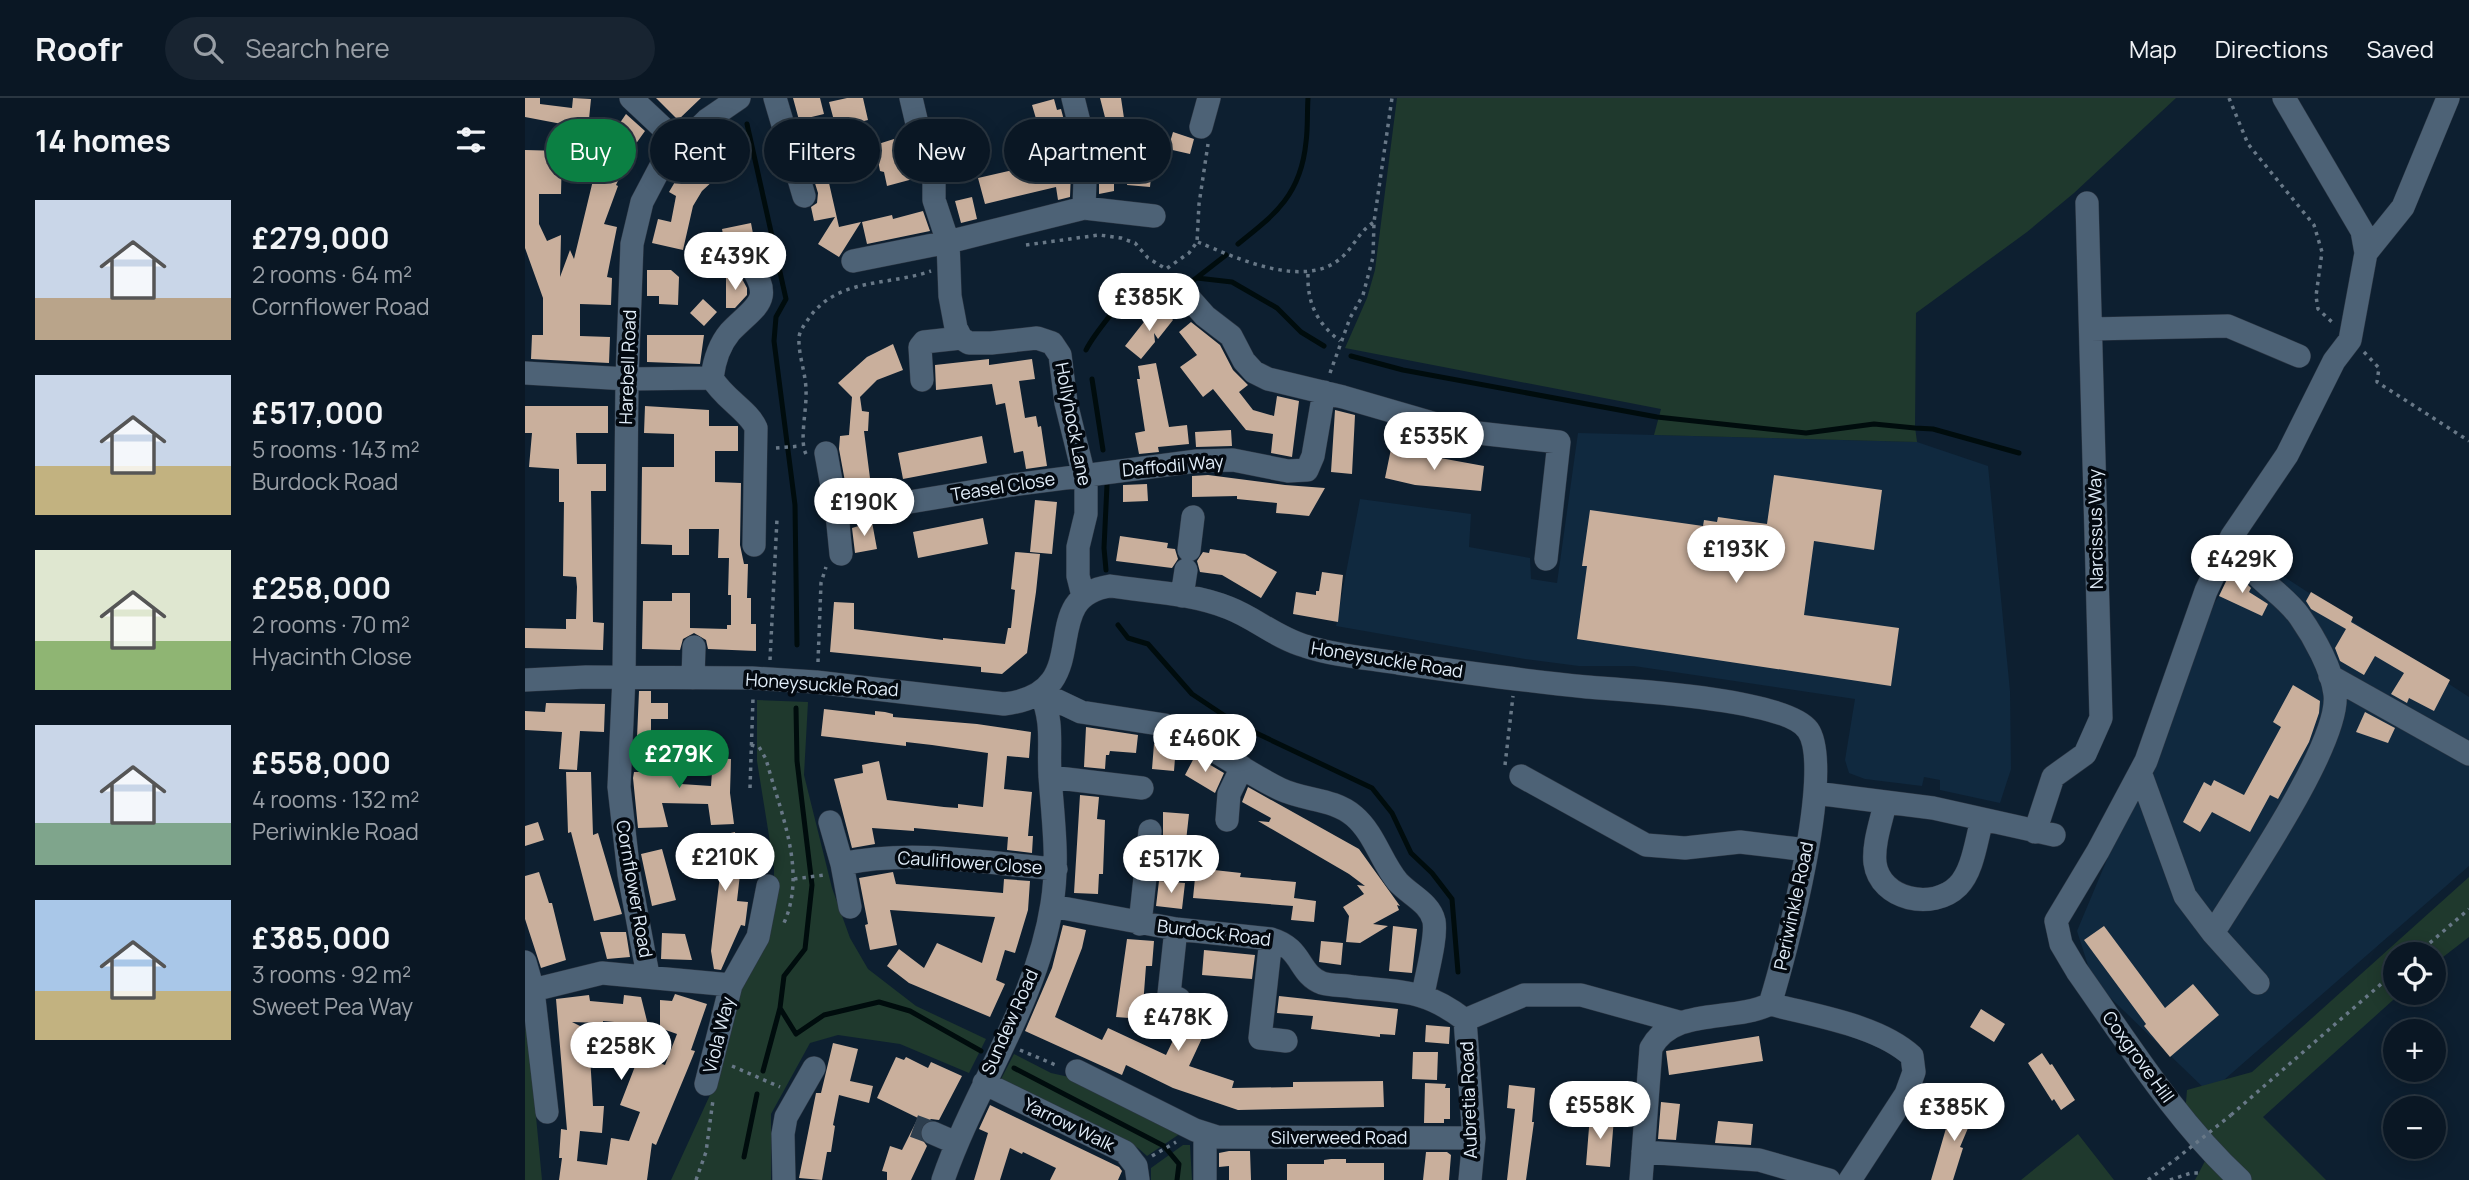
<!DOCTYPE html>
<html lang="en">
<head>
<meta charset="utf-8">
<style>
	body { margin:0; font-family:Manrope,sans-serif; background:#182431; color:#f1f3f6; height:100vh; display:flex; flex-direction:column; font-size:26px; white-space:nowrap }
	* { box-sizing:border-box; margin:0 }
	p { font-size:23px; color:#999fa6 }
	.icon { flex:none; width:38px; height:38px; fill:none; stroke:currentColor; stroke-width:2; stroke-linecap:round; stroke-linejoin:round }
	.map { position:relative; flex:1; overflow:hidden }
	.sheet { display:flex; flex-direction:column; background:#0a1724; width:525px }
	.sheet>* { flex:none }
	.banner { position:absolute; left:21px; top:21px; width:665px; height:63px; display:flex; gap:14px }
	.fabs { position:absolute; left:1858px; top:844px; display:grid; gap:14px }
	.fabs a { display:grid; place-items:center; width:63px; height:63px; border-radius:50%; background:#0a1724; box-shadow:0 4px 18px #0003,0 0 0 2px #2a3641; font-size:35px }
	.price { position:absolute; translate:-50% -60px; padding:0 16px; border-radius:24px; background:#fff; color:#222; font-size:23px; line-height:46px; filter:drop-shadow(0 2px 4px #0008) }
	.price::after { content:''; position:absolute; left:50%; top:42px; width:21px; height:16px; margin-left:-10px; background:inherit; clip-path:polygon(0 0,100% 0,50% 100%) }
	.price.active { background:#0b8043; color:#fff }
	ul { padding:0; list-style:none }
	li { display:flex; align-items:center; gap:21px; height:175px; padding:0 35px }
	li span { display:grid; place-items:center; flex:none; width:196px; height:140px; border-radius:0px; color:#555 }
	li>.icon { margin-inline-start:auto }
	span .icon { width:84px; height:84px; fill:#fffc; stroke-width:1 }
	li b { font-size:30px }
	h2 { display:flex; justify-content:space-between; align-items:center; height:84px; padding:0 35px; font-size:30px }
	.tag { padding:0 24px; border-radius:32px; background:#0a1724; box-shadow:0 4px 18px #0003,0 0 0 2px #2a3641; font-size:24px; line-height:63px }
	.tag.active { background:#0b8043; color:#fff }
	header { display:flex; align-items:center; gap:42px; box-sizing:border-box; height:98px; padding:0 35px; background:#0a1724; border-bottom:2px solid #2a3641 }
	header strong { font-size:33px }
	nav { display:flex; gap:38px; margin-inline-start:auto; font-size:24px }
	.search { width:490px; height:63px; background:#182431; display:flex; align-items:center; gap:18px; box-sizing:border-box; padding:0 24px; border-radius:38px; color:#999fa6; font-size:26px }
	main { display:flex; flex:1; min-height:0 }
	.map>svg:first-child { display:block }
	.built { fill:#10293f }
	.green { fill:#1f392d }
	.lines { fill:none; stroke-linecap:round; stroke-linejoin:round }
	.stream { stroke:#000c0d; stroke-width:5 }
	.building { fill:#c9af9c }
	.minor-tunnel { stroke:#2d3e4e; stroke-width:23; stroke-dasharray:23 11; stroke-linecap:butt }
	.minor-casing { stroke:#2d3744; stroke-width:24 }
	.path { stroke:#687887; stroke-width:3.5; stroke-dasharray:3.5 5; stroke-linecap:butt }
	.minor { stroke:#4d6276; stroke-width:23 }
	.path-bridge { stroke:#687887; stroke-width:3.5; stroke-dasharray:3.5 5; stroke-linecap:butt }
	.labels { text-anchor:middle; stroke-width:7; stroke-linejoin:round; paint-order:stroke }
	.street-label { font-size:18px; fill:#e1edf9; stroke:#030910 }
</style>
</head>
<body>
<header>
<strong>Roofr</strong>
<div class="search"><svg class="icon" aria-label="search" viewBox="0 0 24 24"><circle cx="10" cy="10" r="6"/><path d="M15 15l6 6"/></svg>Search here</div>
<nav><a>Map</a><a>Directions</a><a>Saved</a></nav>
</header>
<main>
<section class="sheet">
<h2>14 homes<svg class="icon" aria-label="filters" viewBox="0 0 24 24"><path d="M4 7h16M4 17h16"/><circle cx="9" cy="7" r="2"/><circle cx="15" cy="17" r="2"/></svg></h2>
<ul>
<li><span style="background:linear-gradient(#c9d6e8 70%,#b9a48a 0)"><svg class="icon" aria-label="home" viewBox="0 0 24 24"><path d="M3 11l9-7 9 7M6 9v11h12V9"/></svg></span><div><b>£279,000</b><p>2 rooms · 64 m²</p><p>Cornflower Road</p></div></li>
<li><span style="background:linear-gradient(#c9d6e8 65%,#c2b280 0)"><svg class="icon" aria-label="home" viewBox="0 0 24 24"><path d="M3 11l9-7 9 7M6 9v11h12V9"/></svg></span><div><b>£517,000</b><p>5 rooms · 143 m²</p><p>Burdock Road</p></div></li>
<li><span style="background:linear-gradient(#dfe7d0 65%,#8fb573 0)"><svg class="icon" aria-label="home" viewBox="0 0 24 24"><path d="M3 11l9-7 9 7M6 9v11h12V9"/></svg></span><div><b>£258,000</b><p>2 rooms · 70 m²</p><p>Hyacinth Close</p></div></li>
<li><span style="background:linear-gradient(#c9d6e8 70%,#7fa58c 0)"><svg class="icon" aria-label="home" viewBox="0 0 24 24"><path d="M3 11l9-7 9 7M6 9v11h12V9"/></svg></span><div><b>£558,000</b><p>4 rooms · 132 m²</p><p>Periwinkle Road</p></div></li>
<li><span style="background:linear-gradient(#a9c7e8 65%,#c2b280 0)"><svg class="icon" aria-label="home" viewBox="0 0 24 24"><path d="M3 11l9-7 9 7M6 9v11h12V9"/></svg></span><div><b>£385,000</b><p>3 rooms · 92 m²</p><p>Sweet Pea Way</p></div></li>
</ul>
</section>
<div class="map">
<svg width="1944" height="1082" viewBox="0 0 1944 1082">
	<rect width="100%" height="100%" fill="#0d1f30"/>
	<path class="built" d="M1053,335L1392,344L1463,368L1485,593L1486,671L1475,705L1415,692V682L1399,679L1397,688L1340,681L1324,675L1320,662L1330,601L1109,568H1054L1000,561L811,528L835,401L946,416L944,449L1005,460L1006,481L1032,485Z
		M1724,456L1944,599V768L1684,995L1568,883L1552,833L1690,504Z"/>
	<path class="green" d="M872,0H1651L1549,95L1502,134L1391,215L1390,329L1392,344L1129,337L1136,311L820,250L842,200L850,172Z
		M232,602L283,604L279,677L307,790L325,840L343,871L391,908L461,941L444,975L375,946L313,937L285,945L246,1016V1082H146L185,997L213,895L249,802V769L232,663Z
		M1944,779V839L1909,866V856H1871V894H1877L1738,1019L1801,1082H1670L1689,1046L1660,1016L1662,992L1727,974Z
		M0,902L17,1082H0Z
		M489,956L526,975L544,979L656,1035L622,1058L613,1050L475,983Z
		M1553,1036L1589,1082H1496Z
		M658,1047H665L667,1082H626V1070Z"/>
	<g class="lines">
		<path class="stream" d="M222,26L261,201L251,219L249,243L270,407L272,547
			M713,146C751,116 776,96 781,44C783,30 782,15 783,0
			M672,180L707,184L752,210L776,234L799,248
			M657,185H665L701,157
			M561,252C568,238 604,191 617,184C624,181 631,184 638,186
			M826,258L878,272L1132,319L1281,335L1349,326L1390,330L1408,331L1494,355
			M567,281L578,352
			M581,472L579,450L582,387
			M593,527L603,540L623,546L667,596L712,626L847,690L867,715L886,755L907,775L927,801L933,874
			M271,610L272,663L287,787L280,851L259,878L255,910L271,936L299,917L354,904L385,913L456,953
			M489,970L639,1048L654,1066L652,1082
			M238,973L255,910
			M219,1059L232,996"/>
	</g>
	<path class="building" d="M0,0H15V6L47,10L48,0L66,1L63,31L0,19Z
		M131,0H176L153,22Z
		M268,0H295L299,16L274,22Z
		M322,0H338L343,22L311,30L304,4Z
		M575,0H596L602,40L580,45L576,28L582,27Z
		M529,1L532,12L536,11L544,41L539,42L542,54L522,58L507,7Z
		M101,16L120,33L110,47L91,87L93,88L79,126L92,129L82,179L87,180L86,207L55,206V238L85,239L84,265L6,261L7,237H18V200L0,150V52L37,53L36,96H14V126L22,143L36,137L35,179L45,152L49,161L70,74L86,38Z
		M452,26L458,53L437,59L430,31Z
		M648,34L669,41L665,56L643,51Z
		M369,41L373,53L379,51L382,62L393,64L384,67L388,81L362,88L359,74L355,73L350,47Z
		M301,52L309,83L304,85L314,129L336,124L314,159L293,146L310,119L289,123L286,109L292,105L293,95L281,56Z
		M604,67L627,69L625,89L602,87Z
		M173,69L190,81L177,93L168,108L158,152L127,145L133,121L146,124L151,98L144,94L157,72L164,77Z
		M488,72L546,74L545,99L533,102L531,89L460,106L453,80Z
		M574,75H589V93L574,96Z
		M447,99L452,121L436,125L430,103Z
		M398,113L405,133L342,146L337,124L367,117L368,121Z
		M226,125L229,141L200,147L197,131Z
		M122,172H146L154,179L153,207L134,206V198H122Z
		M201,179H216L222,190V197L210,210H201Z
		M178,201L192,214L179,228L165,215Z
		M636,211L641,213L648,222L633,241L629,235L630,244L616,261L600,248L626,215V218Z
		M666,224L695,247L708,272L723,287L714,294L728,312L749,318L752,298L774,303L767,359L746,355L748,336L721,332L688,291L678,299L655,269L672,257L654,234Z
		M122,237H179L175,266L122,264Z
		M368,246L378,272L352,282L335,299L337,313L344,314L343,333H339L347,396L323,400L314,351L315,338L324,337L327,299L313,285L342,259Z
		M464,261V267L507,261L510,281L494,283L500,320L511,318L513,329L516,328L522,368L501,371L498,353L489,355L480,305L471,307L467,286L411,292L410,267Z
		M631,265L644,329L662,327L664,346L633,349L634,354L614,356L610,335L620,333L612,281H615L613,268Z
		M0,308H83V335H51L52,366H81V393H66L68,524L79,525L78,552L0,550V530L41,531V521H51L52,489L51,479L38,478L39,404H34V371L4,369L7,335H0Z
		M120,308L184,312V328H213V353H190V384L216,385L215,447L219,466H223L222,500H226V526H231V553L183,551L181,542L169,535L158,541L155,552L117,551L118,503H147V495H165V530L202,531V527H206V497H203L204,460H193L194,431H164V457H147V447L116,446L117,369H149V336L119,335Z
		M810,312L830,317L827,376L806,374Z
		M706,332L707,348L671,349L670,334Z
		M457,338L462,365L378,381L373,355Z
		M866,351L959,368L956,393L890,387L860,380Z
		M683,377L760,387L800,390L784,418L764,416L751,415L752,405L712,401V398L667,399V378Z
		M1249,377L1357,392L1349,452L1289,443L1279,517L1374,530L1366,588L1052,541L1062,468H1057L1065,412L1178,428L1179,422L1192,424L1193,419L1242,426Z
		M622,386L623,403L598,404V387Z
		M510,402L532,404L527,456L505,454Z
		M458,420L463,446L393,460L388,434Z
		M347,424L352,451L330,455L327,430Z
		M595,438L643,445L642,450L650,451L653,461L647,470L591,463Z
		M685,451L720,456L752,474L736,500L697,477L675,474L672,463L678,454L684,455Z
		M490,454L515,456L511,494L502,555L477,576L456,574V569L305,554L309,504L329,505V531L418,542V540L480,546L483,530H486L488,512L490,492L486,491Z
		M1707,471L1726,490L1724,494L1743,506L1737,518L1694,498Z
		M797,474L818,477L813,524L768,516L771,494L791,497V493H794Z
		M1786,494L1828,519L1826,524L1925,582L1909,613L1884,600L1882,605L1866,596L1879,575L1850,558L1839,577L1815,563L1810,550L1821,531L1786,511L1781,503Z
		M1768,587L1795,603L1794,615L1784,644L1753,701L1745,697L1725,734L1687,714L1675,734L1658,724L1679,684L1686,688L1689,682L1719,697L1756,629L1748,624Z
		M114,593H126V605H143V621H126V640H112Z
		M21,605L80,606L79,634L55,633L52,672L34,671L37,634L0,632V613L20,614Z
		M299,611L350,617V613L360,614L368,616V619L452,626L506,634L504,660L482,658L479,691L507,694L503,738H508L507,755L482,752L483,739L389,730V733L347,730L350,746L327,750L309,681L338,675L337,667L354,663L362,702L419,709L433,710V706L458,709L463,655L407,647L381,644V648L296,638Z
		M1840,614L1870,630L1863,645L1831,634Z
		M561,629L613,637L611,655L585,653L584,657H581L580,671L559,669Z
		M629,646L651,648L649,673L627,671Z
		M115,656L158,658L156,686L186,688L188,660L206,661L205,695L209,726L186,727L183,706L137,705L143,729L113,730L108,680L109,674H115Z
		M670,658L699,675L690,695L660,677Z
		M41,674H66L68,737L73,735L97,816L69,823L46,734L43,735Z
		M723,689L834,751L875,808L872,807L874,812L848,826L863,828L835,845L821,844L824,818L818,809L839,796L832,787L840,788L824,776L733,723L744,724L746,720L717,704Z
		M555,697L574,699L572,721L580,722L578,776H574L573,796L549,795Z
		M638,714L664,716L661,743L638,740Z
		M13,724L19,742L0,748V728Z
		M210,734L212,752L218,751L223,775L215,776L212,803L223,804L220,828L216,827L196,872L189,871L186,853L195,777L191,755L169,759L166,744Z
		M137,751L151,802L127,808L116,756Z
		M671,770L716,775L715,779L771,784L769,800L791,803L789,824L766,822L768,808L668,800Z
		M14,774L24,805H27L41,862L16,870L0,821V778Z
		M368,774L371,786L478,795L479,781L505,783L503,812L490,855L480,852L471,882L480,886L465,919L384,885L362,868L374,851L399,870L412,845L457,865L470,819L365,812L372,847L345,852L340,827L343,826L334,780Z
		M634,783L660,785L657,811L631,808Z
		M538,827L561,832L557,850L530,919L577,942L583,930L641,957L662,913L685,923L664,968L709,983L707,990L768,989V984L858,983L859,1009L713,1012L648,990L601,967L597,977L500,933L527,870Z
		M868,828L892,831L887,875L864,873Z
		M1579,828L1640,910L1668,886L1694,917L1645,959L1619,928L1621,926L1559,842Z
		M75,834H101L105,859L82,861Z
		M137,835L160,836L167,862L136,861Z
		M602,841L629,843L627,868H621L617,921L591,919Z
		M796,843L818,845L816,867L794,864Z
		M679,852L730,857L727,881L677,877Z
		M150,896L182,906L166,952L170,953L161,975L131,1047L127,1045L122,1082H34L37,1060H34L36,1031L42,1032L31,901L64,897L65,903L98,906L99,897L116,899L123,927L78,923V925L47,924L79,940L80,956L65,957L68,1008H79L77,1035L55,1033L52,1063L82,1067L86,1040L104,1043L115,1014L95,1007L114,958L140,967L152,936L135,930V902L147,903Z
		M754,898L873,911L870,937L855,936V939L786,931L788,918L752,915Z
		M1456,911L1480,926L1469,944L1445,929Z
		M901,927L925,929L924,946L900,944Z
		M1234,938L1238,963L1144,977L1141,953Z
		M308,945L333,951L325,983L348,988L344,1005L314,997L308,1027L310,1028L306,1054H302L297,1082L274,1080L291,995H296Z
		M888,954H913L912,982L887,981Z
		M1517,955L1525,967L1527,966L1550,1002L1536,1012L1529,1001L1527,1003L1503,965Z
		M371,959L379,962L381,959L403,970L406,964L437,978L414,1022L406,1021L396,1029L394,1037L402,1048L386,1082H362V1074L357,1073L365,1048L377,1052L393,1020L352,1000Z
		M900,985L921,986L920,990H925V1021H919V1025H899Z
		M984,987L1010,990L1007,1024H1009L1001,1082H982L990,1011L982,1010Z
		M1457,997L1435,1049L1438,1050L1428,1082H1406L1424,1020Z
		M1136,1004L1155,1006L1151,1042L1133,1041Z
		M465,1007L594,1069L597,1073L593,1082H525L531,1070L498,1054L497,1056L485,1050L475,1082H449L463,1035L454,1031Z
		M1065,1017L1089,1020L1085,1069L1061,1067Z
		M1193,1023L1228,1026L1226,1047L1190,1045Z
		M704,1053H725L726,1082H704V1068L694,1069V1055Z
		M901,1054H922L926,1057L924,1082H898Z
		M806,1061H821V1065H859V1082H762V1066H799V1062Z"/>
	<g class="lines">
		<path class="minor-tunnel" d="M389,1028L408,1035"/>
		<defs>
			<path id="minor" d="M106,0L155,46
				M250,0L279,98
				M386,0L394,34L409,64V102L423,144L425,198L431,230L436,240L444,245H466L512,240L527,245L535,257L541,305L561,386V416L553,449V478L558,498
				M548,0L561,52L559,110
				M676,29L684,0
				M1841,155L1878,109L1923,0
				M328,163L423,144L559,110L629,118
				M643,199L664,200L680,218L706,238L719,263L729,274L743,281L818,299L935,333L1034,344L1021,461
				M1566,231L1703,228L1774,258
				M0,275L102,281L187,280C198,300 224,313 231,330L229,447
				M187,280C189,264 194,247 205,234C232,206 251,203 222,162
				M397,282L395,249L399,244L436,240
				M301,355L312,416L316,456
				M312,416L487,387L672,363L708,362L763,373L782,372L788,358L799,294
				M664,452L668,419
				M657,498L661,472
				M1805,578L1944,656
				M168,580L169,549
				M0,582L61,579L227,580L291,584L479,606C576,595 507,500 585,488C625,494 667,495 704,510C730,520 752,540 780,548C810,558 843,560 873,565C936,574 999,583 1062,589C1103,592 1261,601 1283,632C1310,670 1260,858 1245,906C1207,925 1149,908 1126,950L1116,1082
				M516,595L556,614L640,627L654,633C689,650 720,674 755,691C780,703 808,700 829,718C850,736 856,764 873,784C885,797 905,805 909,823C912,841 901,877 898,897
				M1615,674L1660,798L1688,835L1733,885
				M996,678L1121,747L1160,750L1215,744L1282,752
				M525,679L617,690
				M1290,695L1408,710L1529,737
				M1360,706C1356,724 1348,746 1350,765C1355,802 1408,813 1433,788C1448,773 1451,743 1457,722
				M702,722L704,696L717,669
				M305,724L317,766L325,809
				M1510,734L1528,679L1560,656L1576,620L1562,105
				M317,766C387,751 461,765 531,771
				M527,808L651,831L746,841C778,850 773,876 797,885C807,888 819,887 829,889C877,894 900,891 940,922
				M615,826L625,733
				M651,831L644,896L654,901
				M1688,835C1716,789 1816,645 1810,596C1807,571 1789,539 1775,519C1763,502 1747,492 1733,478C1722,468 1715,451 1707,438
				M746,841L735,940L761,943
				M0,864L8,892L22,1014
				M123,877L104,776L94,689L99,579L102,281L107,146L117,104L137,66L182,22L214,0
				M8,892L77,875L206,887
				M1245,906C1290,918 1353,927 1387,958L1389,974L1381,996L1325,1082
				M940,922L999,897H1056L1154,924
				M940,922L949,1040L945,1082
				M552,973L670,1032L692,1039L949,1040
				M459,985L600,1054L611,1068L613,1082
				M181,986L206,887L233,839L243,788
				M408,1035L431,1045
				M680,1036V1082
				M1118,1054L1234,1062L1304,1082
				M259,1082L258,1036L261,1019L289,970
				M418,1082C450,989 512,904 527,806C534,762 528,722 525,678C523,646 529,626 516,595
				M1715,1082C1650,1022 1603,945 1552,873L1536,846L1531,823L1573,753L1621,663L1681,493L1707,438L1762,357L1809,263L1825,242L1841,155L1837,133L1759,0"/>
		</defs>
		<use href="#minor" class="minor-casing"/>
		<path class="path" d="M1704,0L1723,46L1789,127L1797,154L1791,198L1793,211L1808,225
			M673,144C711,160 780,192 816,160C829,149 834,133 849,124
			M501,147L574,137L596,140L610,145L623,160L641,171L664,155L672,144L674,106L683,46
			M783,176C782,205 792,225 815,243
			M1839,254L1854,270L1852,284L1944,343
			M805,275L825,220L838,197L848,159L849,124L867,0
			M251,350L276,348
			M281,356C274,343 282,311 281,293C281,275 273,257 274,239C275,232 280,226 284,220C313,179 364,188 406,173
			M245,562L252,421
			M293,564L296,485L301,469
			M226,647L234,649L241,661C255,714 284,776 257,829
			M980,667L988,598
			M225,690L228,600
			M269,781L299,777
			M1892,856L1944,811
			M495,952L533,968
			M207,968L255,989
			M1706,1017L1871,873
			M627,1058L651,1044
			M171,1082L181,1054L188,1002
			M1623,1082L1651,1061
			M1645,1082L1666,1075H1677"/>
		<use href="#minor" class="minor"/>
		<path class="path-bridge" d="M1651,1061L1706,1017"/>
	</g>
	<g class="labels">
		<g class="street-label">
			<text transform="translate(103 269) rotate(-88)" y="6">Harebell Road</text>
			<text transform="translate(548 326) rotate(79)" y="6">Hollyhock Lane</text>
			<text transform="translate(648 368) rotate(-5)" y="6">Daffodil Way</text>
			<text transform="translate(478 389) rotate(-9)" y="6">Teasel Close</text>
			<text transform="translate(1571 431) rotate(-91)" y="6">Narcissus Way</text>
			<text transform="translate(862 562) rotate(9)" y="6">Honeysuckle Road</text>
			<text transform="translate(297 587) rotate(4)" y="6">Honeysuckle Road</text>
			<text transform="translate(445 765) rotate(4)" y="6">Cauliflower Close</text>
			<text transform="translate(109 791) rotate(80)" y="6">Cornflower Road</text>
			<text transform="translate(1269 808) rotate(-78)" y="6">Periwinkle Road</text>
			<text transform="translate(689 835) rotate(7)" y="6">Burdock Road</text>
			<text transform="translate(485 924) rotate(-66)" y="6">Sundew Road</text>
			<text transform="translate(194 937) rotate(-76)" y="6">Viola Way</text>
			<text transform="translate(1613 959) rotate(54)" y="6">Coxgrove Hill</text>
			<text transform="translate(944 1002) rotate(-92)" y="6">Aubretia Road</text>
			<text transform="translate(544 1027) rotate(26)" y="6">Yarrow Walk</text>
			<text x="814" y="1046">Silverweed Road</text>
		</g>
	</g>
</svg>
<div class="fabs">
<a><svg class="icon" aria-label="locate" viewBox="0 0 24 24"><circle cx="12" cy="12" r="6"/><path d="M12 2v4M12 18v4M2 12h4M18 12h4"/></svg></a>
<a>+</a>
<a>−</a>
</div>
<b class="price" style="left:210px;top:194px">£439K</b>
<b class="price" style="left:624px;top:235px">£385K</b>
<b class="price" style="left:909px;top:374px">£535K</b>
<b class="price" style="left:339px;top:440px">£190K</b>
<b class="price" style="left:1211px;top:487px">£193K</b>
<b class="price" style="left:1717px;top:497px">£429K</b>
<b class="price" style="left:680px;top:676px">£460K</b>
<b class="price active" style="left:154px;top:692px">£279K</b>
<b class="price" style="left:200px;top:795px">£210K</b>
<b class="price" style="left:646px;top:797px">£517K</b>
<b class="price" style="left:653px;top:955px">£478K</b>
<b class="price" style="left:96px;top:984px">£258K</b>
<b class="price" style="left:1075px;top:1043px">£558K</b>
<b class="price" style="left:1429px;top:1045px">£385K</b>
<div class="banner">
<a class="tag active">Buy</a>
<a class="tag">Rent</a>
<a class="tag">Filters</a>
<a class="tag">New</a>
<a class="tag">Apartment</a>
</div>
</div>
</main>
</body>
</html>
